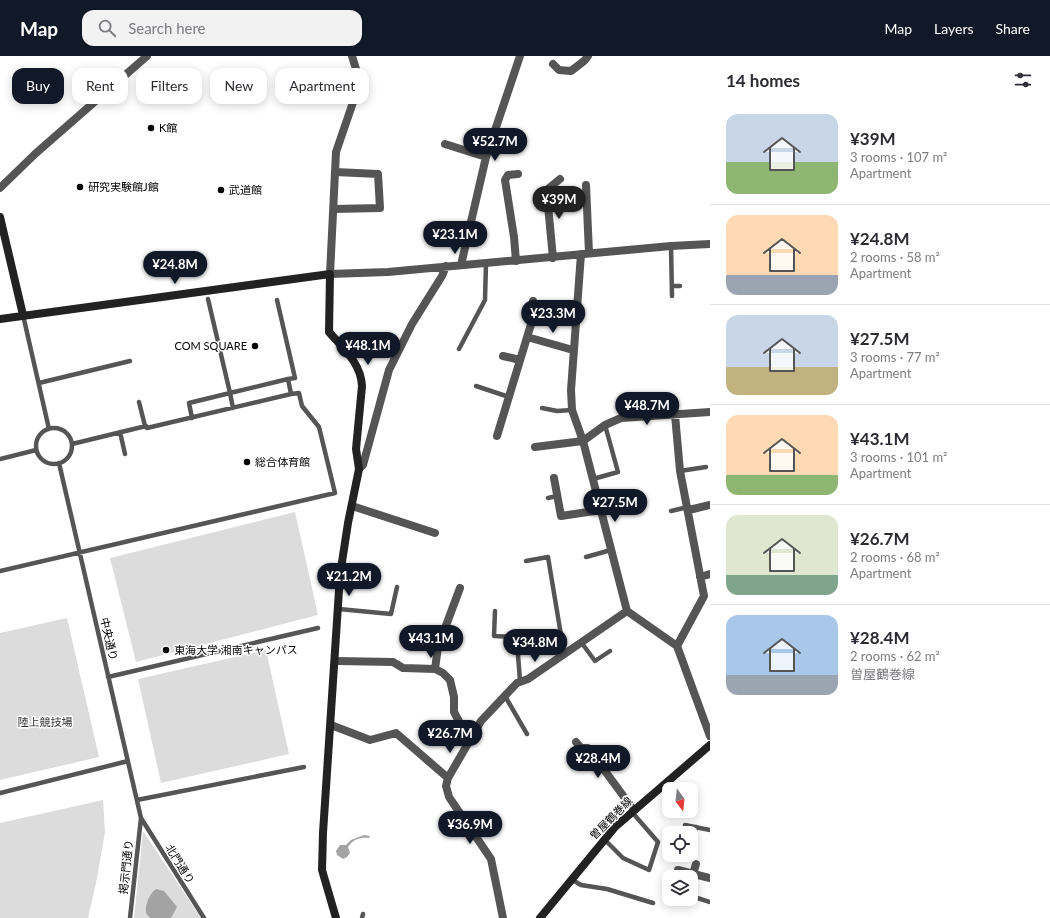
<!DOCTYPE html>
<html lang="en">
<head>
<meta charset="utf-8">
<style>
	body { margin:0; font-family:Lato,"Noto Sans JP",sans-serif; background:#f2f2f3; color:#2b2b33; height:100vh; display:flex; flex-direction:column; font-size:15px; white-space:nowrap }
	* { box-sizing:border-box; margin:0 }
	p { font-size:13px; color:#7c7c81 }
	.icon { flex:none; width:22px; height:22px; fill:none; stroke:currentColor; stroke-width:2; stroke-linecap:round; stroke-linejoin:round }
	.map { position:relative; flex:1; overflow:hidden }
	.sheet { display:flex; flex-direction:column; background:#fff; width:340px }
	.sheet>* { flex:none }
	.banner { position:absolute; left:12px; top:12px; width:380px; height:36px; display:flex; gap:8px }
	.needle { width:26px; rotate:165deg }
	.controls { position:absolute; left:662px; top:726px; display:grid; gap:8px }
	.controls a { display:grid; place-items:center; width:36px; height:36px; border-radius:8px; background:#fff; box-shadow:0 2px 10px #0003; font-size:20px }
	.price { position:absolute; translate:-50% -34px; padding:0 9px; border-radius:14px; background:#111827; color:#fff; font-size:13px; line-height:26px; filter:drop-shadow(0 1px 2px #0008) }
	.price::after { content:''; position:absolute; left:50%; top:24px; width:12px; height:9px; margin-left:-6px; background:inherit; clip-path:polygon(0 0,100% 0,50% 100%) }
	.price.current { background:#222; color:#fff }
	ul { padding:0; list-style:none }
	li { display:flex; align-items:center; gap:12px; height:100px; padding:0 16px }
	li+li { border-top:1px solid #e1e1e2 }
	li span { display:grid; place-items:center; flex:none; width:112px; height:80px; border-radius:12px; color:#555 }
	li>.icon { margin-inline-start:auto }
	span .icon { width:48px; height:48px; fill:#fffc; stroke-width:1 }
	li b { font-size:17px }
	h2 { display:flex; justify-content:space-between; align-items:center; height:48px; padding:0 16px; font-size:17px }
	.chip { padding:0 14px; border-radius:12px; background:#fff; box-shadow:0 2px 10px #0003; font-size:14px; line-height:36px }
	.chip.current { background:#111827; color:#fff }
	header { display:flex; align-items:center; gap:24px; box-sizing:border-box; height:56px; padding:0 20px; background:#111827; color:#fff }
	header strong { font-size:19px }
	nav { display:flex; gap:22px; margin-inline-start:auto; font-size:14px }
	.search { width:280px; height:36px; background:#f2f2f3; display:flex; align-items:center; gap:10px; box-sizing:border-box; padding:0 14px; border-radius:12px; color:#7c7c81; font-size:15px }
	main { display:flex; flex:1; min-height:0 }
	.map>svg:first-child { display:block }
	.green { fill:#dcdcdc }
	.water { fill:#a3a3a3 }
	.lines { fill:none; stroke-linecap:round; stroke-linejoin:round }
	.lane { stroke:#555; stroke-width:4.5 }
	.street { stroke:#555; stroke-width:8 }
	.secondary { stroke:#222; stroke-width:8 }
	.poi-dot { fill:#000; stroke:#fff; stroke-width:1.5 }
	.labels { text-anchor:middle; stroke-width:3; stroke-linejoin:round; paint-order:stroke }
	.poi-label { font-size:11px; fill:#000; stroke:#fff; text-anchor:start }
	.street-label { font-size:11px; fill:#000; stroke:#fff }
	.park-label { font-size:11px; fill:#333; stroke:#fff }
</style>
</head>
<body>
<header>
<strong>Map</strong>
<div class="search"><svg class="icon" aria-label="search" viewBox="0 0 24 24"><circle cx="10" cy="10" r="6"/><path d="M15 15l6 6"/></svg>Search here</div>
<nav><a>Map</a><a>Layers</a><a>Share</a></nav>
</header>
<main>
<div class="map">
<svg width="710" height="862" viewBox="0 0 710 862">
	<rect width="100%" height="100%" fill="#fff"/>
	<path class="green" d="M295,456L318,559L136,606L110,502Z
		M67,562L99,701L0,724V577Z
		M266,594L289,698L161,727L138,623Z
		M103,744L105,776L97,822L88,862H0V767Z
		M143,775L201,862H134Z"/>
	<path class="water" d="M364,779L370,780L369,782C361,781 353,783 348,791L350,797L347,801L343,803L337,799L336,795L340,789H346L351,784Z
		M156,833L164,835L177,851L171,862H150L146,857C145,849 149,838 156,833Z"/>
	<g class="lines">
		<path class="lane" d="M671,190L672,240
			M672,230H680
			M277,244L295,322L288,323
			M23,259L49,373
			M459,293L485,244L486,207
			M39,327L130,305
			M476,330L509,341
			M139,346L145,370
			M542,352L557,355L572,354
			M192,362L189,347L230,337L208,243
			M36 390a18 18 0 1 1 36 0a18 18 0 1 1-36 0Z
			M120,376L125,398
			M72,388L146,370L147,372L291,338L288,323L230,337L233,352
			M0,403L36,394
			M59,407L141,762L204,862
			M680,415L706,411
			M593,423L618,416L605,369
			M548,442L557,440
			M671,455L688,451
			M586,501L611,494
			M526,505L548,501L564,597
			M0,515L335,437L319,371L302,350L299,337L291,338
			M339,553L391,558L397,531
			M495,555L494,580L513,581L518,599L520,625
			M581,586L595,605L610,595
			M108,621L318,572
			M505,640L527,678
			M0,737L128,705
			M137,744L304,711
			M685,769L710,774
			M693,782L696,771
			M604,783L623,802L649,814L658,786L631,755
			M571,823L581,829L607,833L653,847
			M667,832L669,833
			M691,840L710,846
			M130,862L141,762
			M362,862L363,858"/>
		<path class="street" d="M352,0L360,26L336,96L330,218L388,216L671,190L710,188
			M553,8L559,14L571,15L584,5L588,0
			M445,88L486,101
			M586,129L589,197
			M0,132L35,98L147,0
			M334,153L380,152L378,118L335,116
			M581,198L571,334L572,354L583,385L627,555L677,590L710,680
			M553,202L547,139L549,132L560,123
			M516,205L514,181L505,124L508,119L518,118
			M461,209L486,101L520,0
			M527,281L573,294
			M503,300L520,304
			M675,359L680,415L704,540L677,590
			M497,380L532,265L533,245
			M535,391L583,385L605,369L621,362L710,356
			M359,413L363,409L389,314L412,268L442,220L446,210
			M554,422L561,460L601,454
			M352,450L435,477
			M689,454L710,449
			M700,521L710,518
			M336,605L393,606L403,612L435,613L443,617L450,624L454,641V656L469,684
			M435,613L438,591L460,532
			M331,669L370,684L396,677L448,722
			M576,686L581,692H588L633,753
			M678,814L710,822
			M693,818L696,808
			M503,862L491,803L449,741L446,730L448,722L481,665L517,627L528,623L627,555"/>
		<path class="secondary" d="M0,161L23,259
			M0,263L330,218L329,276C343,292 361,307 362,330L356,393L359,413L348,467L340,519L323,777L322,814L336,862
			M540,862L615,771L710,689"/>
	</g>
	<g class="poi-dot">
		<circle cx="151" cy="72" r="4"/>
		<circle cx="80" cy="131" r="4"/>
		<circle cx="221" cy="134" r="4"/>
		<circle cx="255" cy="290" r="4"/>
		<circle cx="247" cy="406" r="4"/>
		<circle cx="166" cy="594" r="4"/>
	</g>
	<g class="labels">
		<g class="poi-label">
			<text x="159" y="76">K館</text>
			<text x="88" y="135">研究実験館J館</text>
			<text x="229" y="138">武道館</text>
			<text x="247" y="294" text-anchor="end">COM SQUARE</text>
			<text x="255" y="410">総合体育館</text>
			<text x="174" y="598">東海大学 湘南キャンパス</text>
		</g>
		<g class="street-label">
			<text transform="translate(109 583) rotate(77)" y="4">中央通り</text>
			<text transform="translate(611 762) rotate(-45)" y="4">曽屋鶴巻線</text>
			<text transform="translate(180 808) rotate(58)" y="4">北門通り</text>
			<text transform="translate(126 811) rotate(-84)" y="4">掲示門通り</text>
		</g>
		<g class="park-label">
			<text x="45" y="670">陸上競技場</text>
		</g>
	</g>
</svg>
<div class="controls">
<a><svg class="needle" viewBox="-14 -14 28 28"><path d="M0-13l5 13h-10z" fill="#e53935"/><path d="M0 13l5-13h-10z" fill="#7c7c81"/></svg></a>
<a><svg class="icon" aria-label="locate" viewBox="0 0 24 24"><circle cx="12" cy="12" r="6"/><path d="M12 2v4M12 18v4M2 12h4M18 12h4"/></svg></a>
<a><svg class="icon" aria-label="layers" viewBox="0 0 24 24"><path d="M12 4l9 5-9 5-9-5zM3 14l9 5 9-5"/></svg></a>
</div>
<b class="price" style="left:495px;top:106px">¥52.7M</b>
<b class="price current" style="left:559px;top:164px">¥39M</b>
<b class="price" style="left:455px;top:199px">¥23.1M</b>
<b class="price" style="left:175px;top:229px">¥24.8M</b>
<b class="price" style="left:553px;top:278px">¥23.3M</b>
<b class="price" style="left:368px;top:310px">¥48.1M</b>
<b class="price" style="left:647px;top:370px">¥48.7M</b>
<b class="price" style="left:615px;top:467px">¥27.5M</b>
<b class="price" style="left:349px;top:541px">¥21.2M</b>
<b class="price" style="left:431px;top:603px">¥43.1M</b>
<b class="price" style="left:535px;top:607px">¥34.8M</b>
<b class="price" style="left:450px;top:698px">¥26.7M</b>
<b class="price" style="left:598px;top:723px">¥28.4M</b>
<b class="price" style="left:470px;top:789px">¥36.9M</b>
<div class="banner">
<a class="chip current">Buy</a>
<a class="chip">Rent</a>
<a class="chip">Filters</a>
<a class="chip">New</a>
<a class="chip">Apartment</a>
</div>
</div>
<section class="sheet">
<h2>14 homes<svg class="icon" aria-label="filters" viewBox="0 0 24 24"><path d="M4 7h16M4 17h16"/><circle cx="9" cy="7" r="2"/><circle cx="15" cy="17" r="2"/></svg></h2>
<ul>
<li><span style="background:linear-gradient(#c9d6e8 60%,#8fb573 0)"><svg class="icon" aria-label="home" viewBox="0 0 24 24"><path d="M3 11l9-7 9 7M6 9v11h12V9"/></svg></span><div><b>¥39M</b><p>3 rooms · 107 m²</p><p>Apartment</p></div></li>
<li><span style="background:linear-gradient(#ffd9b3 75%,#9aa5b1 0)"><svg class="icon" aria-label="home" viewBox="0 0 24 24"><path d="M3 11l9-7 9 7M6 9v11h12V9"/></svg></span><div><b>¥24.8M</b><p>2 rooms · 58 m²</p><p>Apartment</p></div></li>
<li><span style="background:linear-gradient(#c9d6e8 65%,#c2b280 0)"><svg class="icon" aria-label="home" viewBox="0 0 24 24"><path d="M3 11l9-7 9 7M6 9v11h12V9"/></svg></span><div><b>¥27.5M</b><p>3 rooms · 77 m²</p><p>Apartment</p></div></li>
<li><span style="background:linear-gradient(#ffd9b3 75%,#8fb573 0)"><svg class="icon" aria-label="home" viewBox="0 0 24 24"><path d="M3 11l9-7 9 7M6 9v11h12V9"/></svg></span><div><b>¥43.1M</b><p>3 rooms · 101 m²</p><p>Apartment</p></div></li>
<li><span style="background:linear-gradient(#dfe7d0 75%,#7fa58c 0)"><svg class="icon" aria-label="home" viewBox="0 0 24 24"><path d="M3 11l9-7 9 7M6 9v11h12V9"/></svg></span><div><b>¥26.7M</b><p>2 rooms · 68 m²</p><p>Apartment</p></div></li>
<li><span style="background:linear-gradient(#a9c7e8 75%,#9aa5b1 0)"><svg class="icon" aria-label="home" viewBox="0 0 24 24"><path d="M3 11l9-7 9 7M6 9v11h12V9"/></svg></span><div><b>¥28.4M</b><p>2 rooms · 62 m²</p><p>曽屋鶴巻線</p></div></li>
</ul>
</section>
</main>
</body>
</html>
